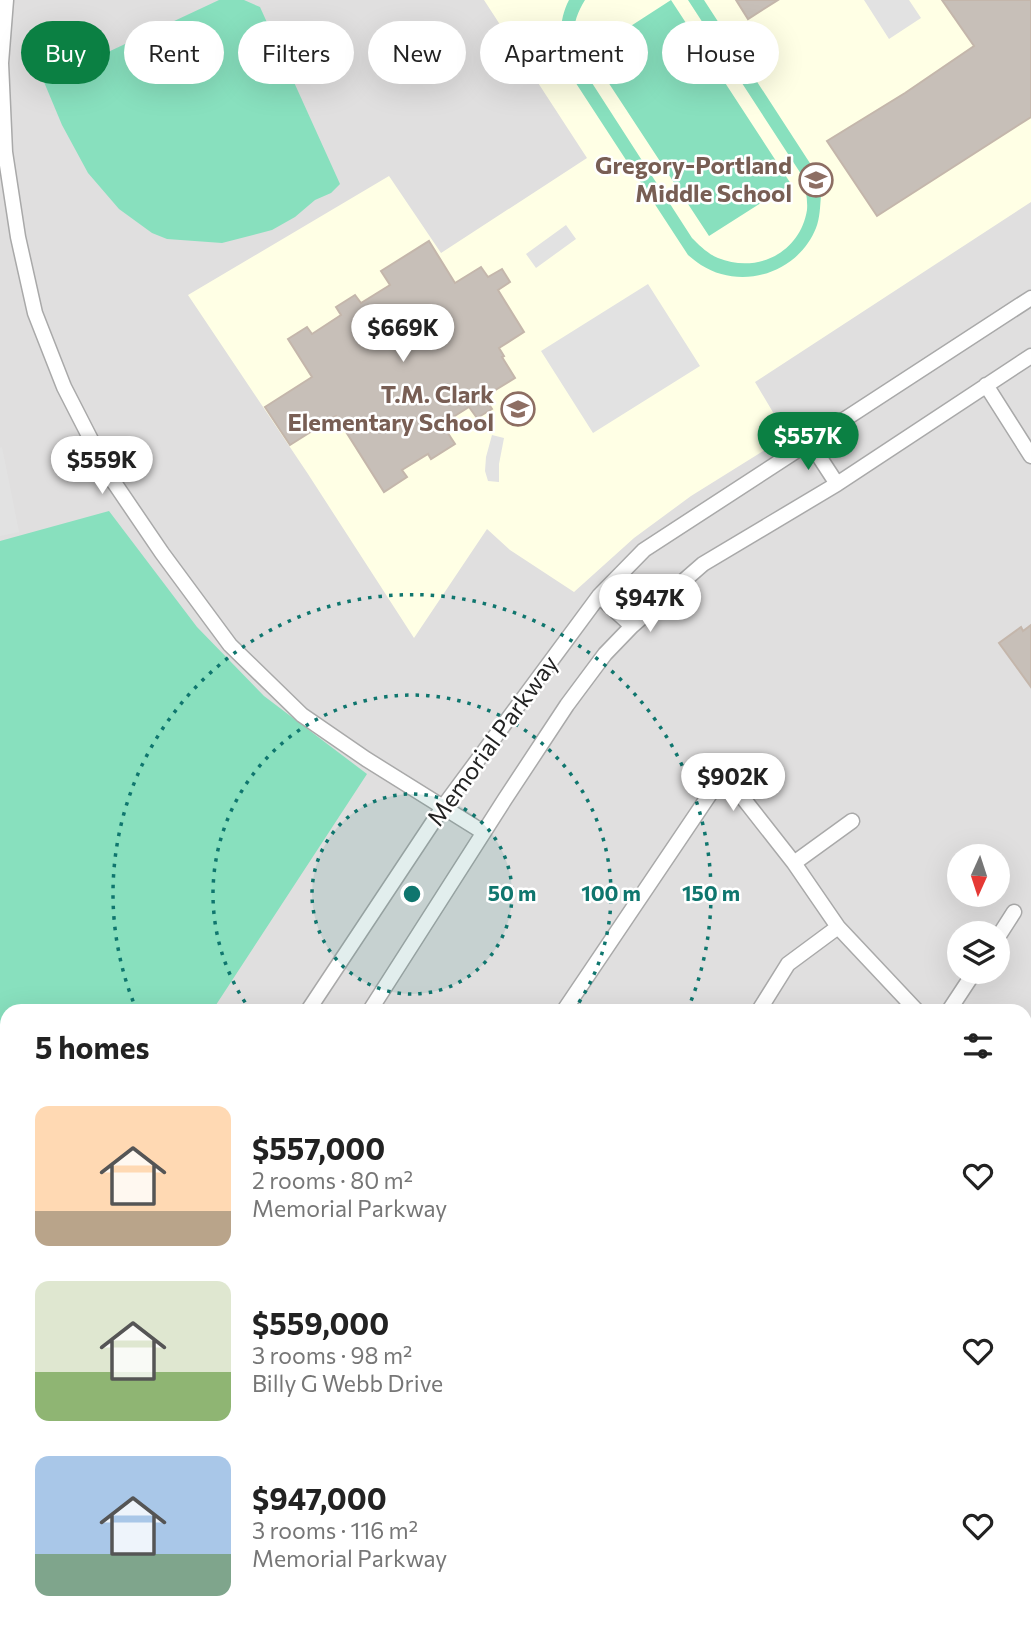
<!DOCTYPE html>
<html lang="en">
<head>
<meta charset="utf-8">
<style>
	body { margin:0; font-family:Commissioner,sans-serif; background:#f2f2f2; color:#222; height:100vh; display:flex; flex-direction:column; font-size:26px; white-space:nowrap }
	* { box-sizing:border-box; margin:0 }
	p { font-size:23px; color:#767676 }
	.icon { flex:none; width:38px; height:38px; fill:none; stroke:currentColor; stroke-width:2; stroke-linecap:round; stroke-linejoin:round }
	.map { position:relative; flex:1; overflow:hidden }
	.side { position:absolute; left:0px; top:1004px; width:1032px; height:625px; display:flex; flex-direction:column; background:#fff; border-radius:21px 21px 0 0; box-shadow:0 7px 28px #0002 }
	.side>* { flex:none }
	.banner { position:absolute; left:21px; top:21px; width:990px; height:63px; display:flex; gap:14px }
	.needle { width:46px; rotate:183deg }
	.buttons { position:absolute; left:947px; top:844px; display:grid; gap:14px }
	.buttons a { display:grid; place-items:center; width:63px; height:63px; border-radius:50%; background:#fff; box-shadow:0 7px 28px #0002; font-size:35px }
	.price { position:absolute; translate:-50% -60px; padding:0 16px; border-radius:24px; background:#fff; color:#222; font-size:23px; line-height:46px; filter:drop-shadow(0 2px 4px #0008) }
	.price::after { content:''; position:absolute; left:50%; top:42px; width:21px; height:16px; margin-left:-10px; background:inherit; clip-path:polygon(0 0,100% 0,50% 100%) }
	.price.selected { background:#0b8043; color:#fff }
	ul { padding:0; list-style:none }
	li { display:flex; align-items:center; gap:21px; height:175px; padding:0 35px }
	li span { display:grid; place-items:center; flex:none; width:196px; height:140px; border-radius:14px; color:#555 }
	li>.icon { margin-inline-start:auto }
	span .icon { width:84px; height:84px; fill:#fffc; stroke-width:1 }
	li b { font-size:30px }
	h2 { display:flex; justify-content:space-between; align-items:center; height:84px; padding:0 35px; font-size:30px }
	.tag { padding:0 24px; border-radius:32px; background:#fff; box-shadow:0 7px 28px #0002; font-size:24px; line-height:63px }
	.tag.selected { background:#0b8043; color:#fff }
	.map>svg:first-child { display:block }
	.residential { fill:#e0dfdf; fill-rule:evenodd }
	.education { fill:#ffffe5 }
	.park { fill:url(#park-dots) }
	.pitch { fill:#88e0be }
	.parking { fill:#e2e2e2 }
	.building { fill:#c7bfb8; stroke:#c4b6ab; stroke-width:2 }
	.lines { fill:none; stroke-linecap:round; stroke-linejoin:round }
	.minor-casing { stroke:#a9a9a9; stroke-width:17 }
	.minor { stroke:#fff; stroke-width:14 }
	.ring { fill:none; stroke:#0f766e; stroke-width:3.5; stroke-dasharray:3.5 7 }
	.labels { text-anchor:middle; stroke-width:5; stroke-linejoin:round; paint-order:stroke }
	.education-label { font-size:24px; font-weight:bold; fill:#785e54; stroke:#fff; text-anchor:end }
	.street-label { font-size:24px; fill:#222; stroke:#fff }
	.centre { fill:#0f766e; stroke:#fff; stroke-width:3.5 }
	.ring-label { font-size:21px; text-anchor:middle; font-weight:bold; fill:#0f766e; stroke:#fff; stroke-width:5; stroke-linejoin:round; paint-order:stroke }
</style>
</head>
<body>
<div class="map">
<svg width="1031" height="1629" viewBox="0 0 1031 1629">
	<defs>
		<pattern id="park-dots" width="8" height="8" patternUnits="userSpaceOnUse" patternTransform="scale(1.75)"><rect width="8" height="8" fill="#c8facc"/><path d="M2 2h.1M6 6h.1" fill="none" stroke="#acd6af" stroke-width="1.8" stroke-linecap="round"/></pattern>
	</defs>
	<rect width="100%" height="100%" fill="#f2efe9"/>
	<path class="residential" d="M0,0H1031V1345L1026,1353V1012H7V1622H847L842,1629H0ZM959,856H998V894H959ZM959,933H998V971H959Z"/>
	<path class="education" d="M484,0H1031V202L755,382L787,436L691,496L634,538L574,592L510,550L487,529L414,638L308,474L188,295L389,176L441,253L587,158Z"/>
	<path class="park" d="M0,1263L7,1267V1432L0,1445Z"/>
	<path class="pitch" d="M219,0H244L260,7L340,184L331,193L315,200L295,217L272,230L222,243L167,239L152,233L119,209L88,173L62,125L44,82Z
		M569,0H585C570,24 571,43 583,69L692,238C699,245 708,254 718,258C757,274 800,253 807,210C808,199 805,188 803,177L688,0H704L828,191L821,195C820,207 820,218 816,228C798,273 742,291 701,265C696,262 692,258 688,255L568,71C560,47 557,23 569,0Z
		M671,0L791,184L709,236L589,53Z
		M109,511L197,627L264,696L367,774L212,1011L7,1012V1229L0,1224V541Z"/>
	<path class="parking" d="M864,0H909L921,18L889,39Z
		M566,225L576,239L536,268L526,254Z
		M648,284L700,366L593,433L541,351Z
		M492,435L504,438L499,464V482L488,481L485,471L486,457Z
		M2,447L19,532L0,536V448Z"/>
	<path class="building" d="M736,0H778L748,19Z
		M942,0H1031V117L877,216L827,141L905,93L974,46Z
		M429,241L455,283L481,267L488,277L502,269L510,282L498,290L524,332L499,348L504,356L502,357L515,378L484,397L492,409L477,418L469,407L442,424L455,444L431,459L428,454L402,470L407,477L384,492L336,416L290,445L265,407L312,377L288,339L307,327L312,334L341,315L336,307L355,295L361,303L390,285L381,271Z
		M1031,625V687L999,643L1021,627L1023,631Z"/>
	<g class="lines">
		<defs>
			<path id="minor" d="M6,0L1,63L5,152L18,237L35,313L64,387L109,475L162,553L230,645L302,715L366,759L483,832
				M986,385L1031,456
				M809,441L837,484
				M599,596L632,626
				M794,863L852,821
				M998,937L1014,912
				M307,1012L443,807L599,596L644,550L1031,298
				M369,1012L505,799L567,705L605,654L632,626L703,564L837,484L1031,356
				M563,1012L716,785L739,793L794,863L838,927L918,1012
				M758,1012L788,964L838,927
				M948,1012L975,971
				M1026,1089L1031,1093
				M1026,1205L1031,1197
				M0,1485L7,1472
				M0,1561L7,1550
				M580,1622L590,1629
				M350,1629L355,1622
				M551,1629L556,1622"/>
		</defs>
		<use href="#minor" class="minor-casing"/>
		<use href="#minor" class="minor"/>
	</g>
	<circle cx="412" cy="894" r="100" fill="#0f766e" fill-opacity=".12"/>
	<g class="ring">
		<circle cx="412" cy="894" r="100"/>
		<path d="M251 1011A199 199 0 1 1 573 1011"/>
		<path d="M137 1011A299 299 0 1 1 687 1011"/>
	</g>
	<defs>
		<symbol id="school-ring" viewBox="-11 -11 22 22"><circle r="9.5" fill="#fff" stroke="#8d6e63" stroke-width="1.5"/><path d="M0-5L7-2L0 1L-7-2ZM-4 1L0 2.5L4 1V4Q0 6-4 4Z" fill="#8d6e63"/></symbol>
	</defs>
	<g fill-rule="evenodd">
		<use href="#school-ring" x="797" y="161" width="38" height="38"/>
		<use href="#school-ring" x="499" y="390" width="38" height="38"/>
	</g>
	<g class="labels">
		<g class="education-label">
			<text x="792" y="174">Gregory-Portland<tspan x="792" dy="28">Middle School</tspan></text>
			<text x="494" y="403">T.M. Clark<tspan x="494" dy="28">Elementary School</tspan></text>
		</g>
		<g class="street-label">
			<text transform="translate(493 741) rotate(-54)" y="8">Memorial Parkway</text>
		</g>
	</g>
	<circle cx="412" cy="894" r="10" class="centre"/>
	<g class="ring-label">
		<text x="512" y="901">50 m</text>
		<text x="611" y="901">100 m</text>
		<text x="711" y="901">150 m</text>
	</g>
</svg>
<div class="buttons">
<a><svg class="needle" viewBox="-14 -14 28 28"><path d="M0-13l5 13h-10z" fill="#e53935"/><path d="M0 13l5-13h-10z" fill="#767676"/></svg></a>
<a><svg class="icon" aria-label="layers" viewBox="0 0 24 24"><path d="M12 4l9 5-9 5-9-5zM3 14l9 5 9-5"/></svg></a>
</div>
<b class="price" style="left:403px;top:364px">$669K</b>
<b class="price selected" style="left:808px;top:472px">$557K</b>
<b class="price" style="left:102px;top:496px">$559K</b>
<b class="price" style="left:650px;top:634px">$947K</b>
<b class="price" style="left:733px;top:813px">$902K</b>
<div class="banner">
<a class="tag selected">Buy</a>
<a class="tag">Rent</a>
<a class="tag">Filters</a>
<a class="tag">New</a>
<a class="tag">Apartment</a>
<a class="tag">House</a>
</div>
<section class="side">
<h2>5 homes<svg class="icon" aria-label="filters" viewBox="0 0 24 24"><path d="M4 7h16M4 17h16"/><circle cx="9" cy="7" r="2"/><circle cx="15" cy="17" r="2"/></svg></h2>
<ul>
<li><span style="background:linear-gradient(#ffd9b3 75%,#b9a48a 0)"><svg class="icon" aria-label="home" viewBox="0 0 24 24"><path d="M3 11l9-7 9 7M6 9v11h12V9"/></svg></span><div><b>$557,000</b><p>2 rooms · 80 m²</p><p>Memorial Parkway</p></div><svg class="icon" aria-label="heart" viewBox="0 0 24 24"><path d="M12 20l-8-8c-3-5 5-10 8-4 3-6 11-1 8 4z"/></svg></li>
<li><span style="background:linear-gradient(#dfe7d0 65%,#8fb573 0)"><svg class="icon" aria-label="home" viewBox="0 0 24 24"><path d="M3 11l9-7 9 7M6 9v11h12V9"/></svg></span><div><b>$559,000</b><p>3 rooms · 98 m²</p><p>Billy G Webb Drive</p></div><svg class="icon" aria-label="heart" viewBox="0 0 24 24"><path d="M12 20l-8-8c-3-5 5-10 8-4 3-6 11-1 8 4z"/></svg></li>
<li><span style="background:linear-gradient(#a9c7e8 70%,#7fa58c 0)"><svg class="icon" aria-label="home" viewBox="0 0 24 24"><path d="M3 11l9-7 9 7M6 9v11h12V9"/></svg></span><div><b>$947,000</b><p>3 rooms · 116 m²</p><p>Memorial Parkway</p></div><svg class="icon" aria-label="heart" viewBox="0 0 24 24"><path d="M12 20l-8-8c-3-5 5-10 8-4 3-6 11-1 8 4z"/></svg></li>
</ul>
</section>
</div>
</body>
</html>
